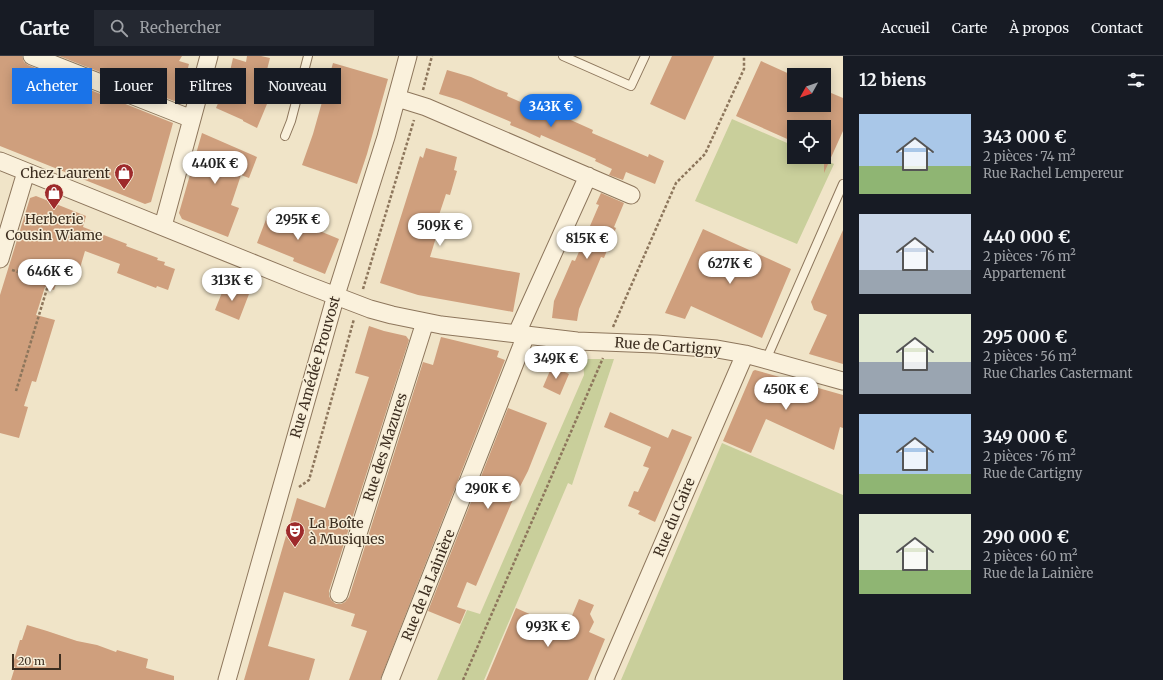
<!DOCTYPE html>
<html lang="fr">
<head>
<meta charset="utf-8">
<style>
	body { margin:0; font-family:Merriweather,serif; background:#242831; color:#f1f3f6; height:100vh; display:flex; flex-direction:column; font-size:15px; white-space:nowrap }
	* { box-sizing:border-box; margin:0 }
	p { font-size:13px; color:#9ea1a6 }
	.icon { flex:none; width:22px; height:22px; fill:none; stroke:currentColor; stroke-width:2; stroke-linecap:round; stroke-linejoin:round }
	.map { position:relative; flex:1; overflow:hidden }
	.side { display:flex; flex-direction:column; background:#171b24; width:320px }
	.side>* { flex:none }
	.guide { position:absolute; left:12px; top:12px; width:380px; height:36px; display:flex; gap:8px }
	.needle { width:26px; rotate:230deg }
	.controls { position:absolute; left:787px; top:12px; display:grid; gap:8px }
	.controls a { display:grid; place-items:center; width:44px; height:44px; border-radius:0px; background:#171b24; box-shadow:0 2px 10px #0003; font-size:20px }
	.scale { position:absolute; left:12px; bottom:10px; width:49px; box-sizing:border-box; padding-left:4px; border:2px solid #3d2e20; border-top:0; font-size:11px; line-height:14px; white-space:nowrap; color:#3d2e20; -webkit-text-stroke:3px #f7eed8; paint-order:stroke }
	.price { position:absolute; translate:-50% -34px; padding:0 9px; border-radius:14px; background:#fff; color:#222; font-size:13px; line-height:26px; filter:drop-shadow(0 1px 2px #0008) }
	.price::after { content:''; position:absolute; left:50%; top:24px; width:12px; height:9px; margin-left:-6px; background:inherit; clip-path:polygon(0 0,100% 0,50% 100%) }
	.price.current { background:#1a73e8; color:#fff }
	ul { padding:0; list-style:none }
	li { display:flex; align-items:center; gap:12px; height:100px; padding:0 16px }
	li span { display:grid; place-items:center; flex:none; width:112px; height:80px; border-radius:0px; color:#555 }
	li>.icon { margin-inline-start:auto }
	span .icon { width:48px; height:48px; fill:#fffc; stroke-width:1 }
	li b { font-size:17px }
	h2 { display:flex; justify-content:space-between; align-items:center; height:48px; padding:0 16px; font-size:17px }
	.tag { padding:0 14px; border-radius:0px; background:#171b24; box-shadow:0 2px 10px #0003; font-size:14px; line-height:36px }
	.tag.current { background:#1a73e8; color:#fff }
	header { display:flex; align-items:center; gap:24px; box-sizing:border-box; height:56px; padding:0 20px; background:#171b24; border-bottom:1px solid #363941 }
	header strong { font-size:19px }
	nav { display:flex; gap:22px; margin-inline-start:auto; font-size:14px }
	.search { width:280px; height:36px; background:#242831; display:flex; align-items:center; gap:10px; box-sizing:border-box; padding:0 14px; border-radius:0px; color:#9ea1a6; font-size:15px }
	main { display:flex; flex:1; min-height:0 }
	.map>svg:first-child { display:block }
	.green { fill:#c9cf9b }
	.building { fill:#cf9f7d }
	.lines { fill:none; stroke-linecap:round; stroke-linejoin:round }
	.lane-casing { stroke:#8d765c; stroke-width:10 }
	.street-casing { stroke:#8d765c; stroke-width:19 }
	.path { stroke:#8d765c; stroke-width:2.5; stroke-dasharray:3 2; stroke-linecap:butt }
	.lane { stroke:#faf1dc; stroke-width:8 }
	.street { stroke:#faf1dc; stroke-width:17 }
	.labels { text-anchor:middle; stroke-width:3; stroke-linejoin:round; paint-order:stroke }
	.poi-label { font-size:14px; fill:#3d2e20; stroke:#f7eed8; text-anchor:end }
	.street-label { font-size:14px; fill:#3d2e20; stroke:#f7eed8 }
</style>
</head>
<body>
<header>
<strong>Carte</strong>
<div class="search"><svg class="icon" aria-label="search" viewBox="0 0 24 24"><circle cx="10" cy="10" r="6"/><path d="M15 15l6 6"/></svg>Rechercher</div>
<nav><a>Accueil</a><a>Carte</a><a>À propos</a><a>Contact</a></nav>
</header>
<main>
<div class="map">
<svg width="843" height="624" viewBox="0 0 843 624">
	<rect width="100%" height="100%" fill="#f0e4c8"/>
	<path class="green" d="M732,63L794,90V101H818L834,108L797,188L695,145Z
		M583,303H614L572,429L568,427L484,624H437L467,554L480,558L584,319Z
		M722,387L843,439V624H621Z"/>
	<path class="building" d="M0,0H22L24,6L28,9L173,67L151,146L145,148L0,90Z
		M59,0H182L179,5L189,8L180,43L174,45Z
		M247,0H261L270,2L259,45L267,48L257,72L243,65V64L216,52L228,24L233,2L246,6Z
		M672,0H714L685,64L650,48Z
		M761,5L794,20V49H824V34L843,42V75L824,117V71H794V86L736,60Z
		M333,7L388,23L367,98L357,128L302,109L313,78Z
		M447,14L471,21L497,33L508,37L507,40L562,64L564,61L593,74L592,77L648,101L649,98L664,105L655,128L626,116L623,124L609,119L612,113L595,105L596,103L541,79L540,82L525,75L510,69L511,66L459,44L439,38Z
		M202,77L257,101L249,122L241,119L231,149L239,152L228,181L182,163L179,157Z
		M426,92L457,101L454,114L457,115L450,139L446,138L434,174L438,175L430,201L520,217L513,256L418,239L380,227L420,100L423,102Z
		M601,137L624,147L614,171L616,172L604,202L601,201L579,253L577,265L552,262L554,245L572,204L575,205L599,149L596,148Z
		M36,140L86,160L83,171L127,188L126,190L158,202L157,204L165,206L164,209L175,213L168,234L157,230L156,232L117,217L120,208L85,195L80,212L63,207L54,234L45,231L36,259L55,264L36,326L32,325L24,350L28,351L19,382L0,377V239L30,142Z
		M270,153L302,166L311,170L310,171L339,183L325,218L293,205L294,202L257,187Z
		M703,173L791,213L762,282L691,250L685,263L665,257Z
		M843,174V308L809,298L827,259L814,254L811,246Z
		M225,229L249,238L239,264L215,254Z
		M369,270L384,275L406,280L409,284L329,535V540L331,544L336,548H341L345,546L349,541L423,306L433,309L441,281L499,295L497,301L505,304L380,624H349L367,575L351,570L355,558L284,536L268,590L315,603L309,624H244L297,442L325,452L369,321L355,317Z
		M552,310L569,318L560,339L543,331Z
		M755,314L843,339V372L840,371L834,394L766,363L751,397L723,385L753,315Z
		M508,352L547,367L528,415L511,448L476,530L467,526L457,551L466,554L460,568L428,555Z
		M610,356L668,382L672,373L692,381L655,466L638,458L640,455L628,450L634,435L638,436L649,412L643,410L651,391L604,371Z
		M579,543L594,549L590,558L594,566L589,576L605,583L588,624H486L516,552L552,568L571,562Z
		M27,569L47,575L77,585L97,589L116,596L117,594L148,603L146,612L174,620V624H11L15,611L13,610L14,604L20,584H22Z"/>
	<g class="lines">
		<defs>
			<path id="lane" d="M563,0L631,30L645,0
				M285,80L291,65L308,0
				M766,304L843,128"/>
			<path id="street" d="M32,0L192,63
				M397,42L426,51L631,139
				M0,105L302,227L370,253L392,259L441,269L577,285L656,288L717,293L745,298L843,325
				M163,170L209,0
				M0,203L26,116
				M517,277L588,120
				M339,538L425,266
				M227,624L336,239L386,81L408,0
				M390,624L526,279
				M604,624L745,298"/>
		</defs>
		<use href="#lane" class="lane-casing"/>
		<use href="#street" class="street-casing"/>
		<path class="path" d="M423,34L432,0
			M12,214L49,226L16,335
			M363,233L414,64
			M613,271L676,127L705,98L744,13V0
			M299,431L309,424L354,263
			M463,624L603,302"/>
		<use href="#lane" class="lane"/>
		<use href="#street" class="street"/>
	</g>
	<defs>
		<symbol id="shop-pin" viewBox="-11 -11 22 30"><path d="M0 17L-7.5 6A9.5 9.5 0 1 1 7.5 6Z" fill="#9e2a2b" stroke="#f7eed8"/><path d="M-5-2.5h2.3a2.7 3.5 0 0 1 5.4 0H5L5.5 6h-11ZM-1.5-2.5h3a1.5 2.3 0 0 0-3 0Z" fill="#fff"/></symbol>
		<symbol id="theatre-pin" viewBox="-11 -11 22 30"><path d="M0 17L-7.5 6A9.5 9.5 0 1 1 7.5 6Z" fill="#9e2a2b" stroke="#f7eed8"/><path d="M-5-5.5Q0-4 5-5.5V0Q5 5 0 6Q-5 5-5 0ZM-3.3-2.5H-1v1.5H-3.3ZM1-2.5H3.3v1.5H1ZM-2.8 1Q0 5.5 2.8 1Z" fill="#fff"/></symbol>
	</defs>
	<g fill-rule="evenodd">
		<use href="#shop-pin" x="113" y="106" width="22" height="30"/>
		<use href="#shop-pin" x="43" y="126" width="22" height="30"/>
		<use href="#theatre-pin" x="284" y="464" width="22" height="30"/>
	</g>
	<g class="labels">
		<g class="poi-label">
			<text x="110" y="122">Chez Laurent</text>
			<text x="54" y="168" text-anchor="middle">Herberie<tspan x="54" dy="16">Cousin Wiame</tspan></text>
			<text x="309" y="472" text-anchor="start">La Boîte<tspan x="309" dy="16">à Musiques</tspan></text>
		</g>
		<g class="street-label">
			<text transform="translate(668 290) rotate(4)" y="5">Rue de Cartigny</text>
			<text transform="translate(315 311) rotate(-74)" y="5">Rue Amédée Prouvost</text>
			<text transform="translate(385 391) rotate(-72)" y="5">Rue des Mazures</text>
			<text transform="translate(674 461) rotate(-67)" y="5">Rue du Caire</text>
			<text transform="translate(428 529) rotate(-68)" y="5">Rue de la Lainière</text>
		</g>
	</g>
</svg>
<div class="controls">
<a><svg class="needle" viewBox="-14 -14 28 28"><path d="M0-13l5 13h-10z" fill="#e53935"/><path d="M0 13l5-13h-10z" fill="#9ea1a6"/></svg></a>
<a><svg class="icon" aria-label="locate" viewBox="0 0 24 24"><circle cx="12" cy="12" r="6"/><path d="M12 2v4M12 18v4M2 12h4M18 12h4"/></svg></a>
</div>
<div class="scale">20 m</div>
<b class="price current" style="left:551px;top:72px">343K €</b>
<b class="price" style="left:215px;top:129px">440K €</b>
<b class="price" style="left:298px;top:185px">295K €</b>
<b class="price" style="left:440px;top:191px">509K €</b>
<b class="price" style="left:587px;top:204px">815K €</b>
<b class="price" style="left:730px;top:229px">627K €</b>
<b class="price" style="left:50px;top:237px">646K €</b>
<b class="price" style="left:232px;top:246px">313K €</b>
<b class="price" style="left:556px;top:324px">349K €</b>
<b class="price" style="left:786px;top:355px">450K €</b>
<b class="price" style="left:488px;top:454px">290K €</b>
<b class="price" style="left:548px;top:592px">993K €</b>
<div class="guide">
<a class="tag current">Acheter</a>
<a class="tag">Louer</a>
<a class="tag">Filtres</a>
<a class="tag">Nouveau</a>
</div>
</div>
<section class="side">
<h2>12 biens<svg class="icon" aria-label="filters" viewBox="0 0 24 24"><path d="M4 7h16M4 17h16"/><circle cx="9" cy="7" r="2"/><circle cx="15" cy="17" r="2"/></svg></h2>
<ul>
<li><span style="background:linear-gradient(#a9c7e8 65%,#8fb573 0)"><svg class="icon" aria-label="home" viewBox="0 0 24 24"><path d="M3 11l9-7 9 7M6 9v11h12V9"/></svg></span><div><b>343 000 €</b><p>2 pièces · 74 m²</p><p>Rue Rachel Lempereur</p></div></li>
<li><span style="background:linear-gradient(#c9d6e8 70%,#9aa5b1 0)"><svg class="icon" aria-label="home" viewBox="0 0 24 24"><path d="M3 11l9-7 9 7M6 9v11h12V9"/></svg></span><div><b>440 000 €</b><p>2 pièces · 76 m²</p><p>Appartement</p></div></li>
<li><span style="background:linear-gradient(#dfe7d0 60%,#9aa5b1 0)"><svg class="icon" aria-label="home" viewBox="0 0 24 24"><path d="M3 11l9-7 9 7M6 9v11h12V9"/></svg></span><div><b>295 000 €</b><p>2 pièces · 56 m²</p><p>Rue Charles Castermant</p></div></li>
<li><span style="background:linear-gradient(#a9c7e8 75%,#8fb573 0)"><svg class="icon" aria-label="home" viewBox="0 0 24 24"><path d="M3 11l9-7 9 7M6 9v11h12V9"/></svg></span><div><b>349 000 €</b><p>2 pièces · 76 m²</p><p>Rue de Cartigny</p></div></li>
<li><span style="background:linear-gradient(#dfe7d0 70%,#8fb573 0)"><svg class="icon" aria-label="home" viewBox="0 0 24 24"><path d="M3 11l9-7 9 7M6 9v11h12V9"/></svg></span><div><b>290 000 €</b><p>2 pièces · 60 m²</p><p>Rue de la Lainière</p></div></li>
</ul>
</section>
</main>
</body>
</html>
